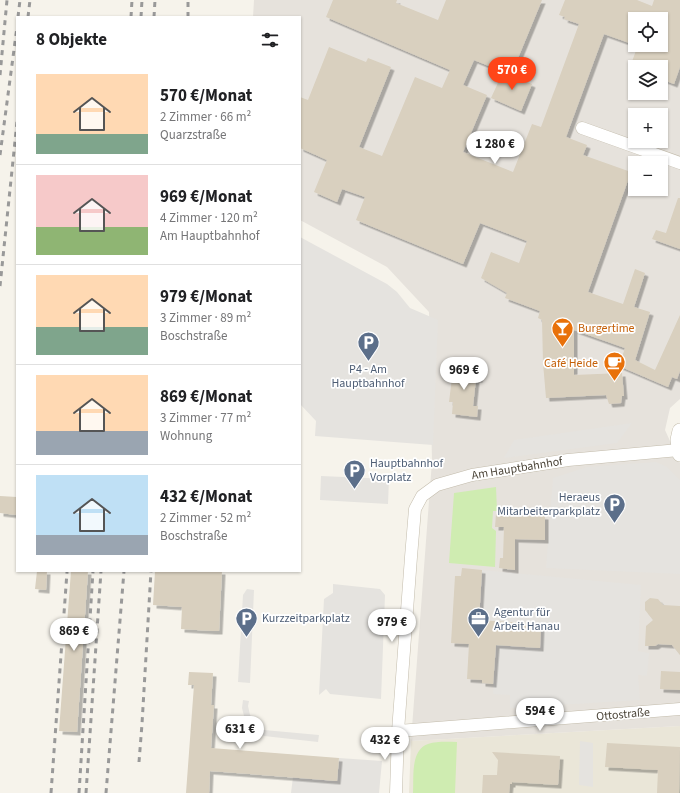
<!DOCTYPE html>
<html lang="de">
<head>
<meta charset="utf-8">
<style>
	body { margin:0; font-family:"Source Sans 3",sans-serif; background:#f6f6f6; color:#202124; height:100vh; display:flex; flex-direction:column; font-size:15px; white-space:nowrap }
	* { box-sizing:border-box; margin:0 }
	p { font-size:13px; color:#757577 }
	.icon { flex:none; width:22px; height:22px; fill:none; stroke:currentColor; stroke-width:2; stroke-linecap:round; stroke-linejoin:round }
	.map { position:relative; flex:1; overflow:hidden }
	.panel { position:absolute; left:16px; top:16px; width:285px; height:556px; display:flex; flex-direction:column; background:#fff; border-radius:0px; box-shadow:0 1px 3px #0004 }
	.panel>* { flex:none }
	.controls { position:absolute; left:628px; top:12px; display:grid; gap:8px }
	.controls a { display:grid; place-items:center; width:40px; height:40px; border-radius:0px; background:#fff; box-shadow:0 1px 3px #0004; font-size:20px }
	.price { position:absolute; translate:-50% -34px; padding:0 9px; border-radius:14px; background:#fff; color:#222; font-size:13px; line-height:26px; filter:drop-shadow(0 1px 2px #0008) }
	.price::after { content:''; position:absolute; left:50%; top:24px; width:12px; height:9px; margin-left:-6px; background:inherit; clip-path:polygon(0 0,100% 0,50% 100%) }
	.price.on { background:#ff4519; color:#fff }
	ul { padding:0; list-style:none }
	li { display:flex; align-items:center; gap:12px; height:100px; padding:0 20px }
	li+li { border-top:1px solid #e0e0e0 }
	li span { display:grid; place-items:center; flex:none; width:112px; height:80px; border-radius:0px; color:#555 }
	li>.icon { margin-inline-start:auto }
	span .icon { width:48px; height:48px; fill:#fffc; stroke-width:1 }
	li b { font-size:17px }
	h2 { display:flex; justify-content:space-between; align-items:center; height:48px; padding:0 20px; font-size:17px }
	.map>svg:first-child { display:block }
	.residential { fill:#eae6d8 }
	.industrial { fill:#e6e2dc; fill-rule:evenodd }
	.green { fill:#cfecb1 }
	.parking { fill:#e5e3df }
	.building { fill:#d9d0bf; filter:url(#shadow) }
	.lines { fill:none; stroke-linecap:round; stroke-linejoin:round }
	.minor-casing { stroke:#c3bcac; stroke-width:13 }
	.tertiary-casing { stroke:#c3bcac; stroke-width:16 }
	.minor { stroke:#fff; stroke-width:12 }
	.tertiary { stroke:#fff; stroke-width:15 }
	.rail { stroke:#999; stroke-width:3; stroke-dasharray:5 5; stroke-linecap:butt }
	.labels { text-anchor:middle; stroke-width:3.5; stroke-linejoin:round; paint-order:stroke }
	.food-label { font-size:12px; fill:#c56008; stroke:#fff; text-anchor:start }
	.service-label { font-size:12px; fill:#4e5e75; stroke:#fff; text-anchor:start }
	.street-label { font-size:12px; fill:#4b4438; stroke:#fff }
</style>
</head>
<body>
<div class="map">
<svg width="680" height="793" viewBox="0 0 680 793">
	<defs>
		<filter id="shadow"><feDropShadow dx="3.5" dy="3.5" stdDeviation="0" flood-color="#0004"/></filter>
	</defs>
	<rect width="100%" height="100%" fill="#f6f3eb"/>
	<path class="residential" d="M680,726V793H409L411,741Z"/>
	<path class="industrial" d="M254,0H680V399L670,408L665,430L680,463V726L411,741L432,461L429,312L387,267L300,220V17H253ZM635,19H661V45H635ZM635,67H661V93H635ZM635,115H661V141H635ZM635,163H661V189H635Z"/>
	<path class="green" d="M496,487L497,511H493L492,528L496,531L495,567L449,563L454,493Z
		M457,742L455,793H413C414,778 410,750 428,744C437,741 448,742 457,742Z"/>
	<path class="parking" d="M300,237L387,284L397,292L410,308L438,320L433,445L315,436L316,421L300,404Z
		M632,423L617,443L504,458L514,440Z
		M656,462L667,467L680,480V574L546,568L553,478L587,467Z
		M321,476L389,479L388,504L320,500Z
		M482,570L641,585L638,651L649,653L647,676L638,675L640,700L510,708V695L493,694L496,645L540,648L541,624L479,620Z
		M333,584L380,589L385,595L381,699L330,694L326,689L319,695L324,599L333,593Z
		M247,589L254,590L250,683L238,682L243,595Z
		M243,700L249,701L248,706L250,715L255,722L264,730L319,735L318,742L264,736L254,731L249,724L244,716L242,708Z
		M580,741L593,743V787L579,785Z
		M339,758L382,761L379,793H291L293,777L337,781Z"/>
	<path class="building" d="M333,0H397L396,3L438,20L446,0H542L511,75L474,60L463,85L487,95L463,152L513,172L532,124L541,127L579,24L564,19L565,17L559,15L565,0H637L652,6L654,0H680V67L674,84L661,79V67H630L638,45H661V19H635V45L604,34L566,137L587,145L583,155L631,172L588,292L623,304L635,269L645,273L634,307L650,312L635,360L655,370L680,315V371L677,379L672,377L668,387L619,366L625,348L574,330V375L622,373L624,396H622L621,403L609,404L606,395L546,398L543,363L542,320L538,318L540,311L505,298L507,293L481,278L491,252L519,263L527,241L480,223L463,264L356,220L365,197L342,189L337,202L314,192L327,160L300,148V97L308,100L329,47L366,62L368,58L391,67L359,147L382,156L415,77L442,88L450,70L326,17Z
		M503,72L532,84L521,111L491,98Z
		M678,198H680V249L652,239L656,230L666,233Z
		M456,366L480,369L479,379H476L473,406H478L477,417L452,414L453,402H449L452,378H455Z
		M0,496L17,497V515L0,513Z
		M496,514L545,516V540L515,539V570L499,568L500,558H503L504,527H495Z
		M462,568L482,570L479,620L541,624L540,648L496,645L493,684L482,683V680L467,679L469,644L451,643L455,576H461Z
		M37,571H47L46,590L35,589Z
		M71,571H88L77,732L59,731Z
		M155,571H222L219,631H213L181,629L182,607L153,605Z
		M650,598L658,599L663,605L680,606V655L672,645L658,644L655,646H645L646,626L653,620L645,610V602Z
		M661,671L680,672V690L660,689Z
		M189,672L213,673L211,705H214L211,748L339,758L337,781L210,771L209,793H186L194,685H188Z
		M607,743L680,747L679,793H657L658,770L605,767Z
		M492,752L560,756L558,785L512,782V784H510L509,793H482L483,775H497L498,760Z"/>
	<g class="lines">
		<defs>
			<path id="minor" d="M582,128L680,163
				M398,731L680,709
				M396,793L398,731L411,557L415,509L422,496L437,485L472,475L568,460L679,450"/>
			<path id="tertiary" d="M680,431L678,440L680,454"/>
		</defs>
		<use href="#minor" class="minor-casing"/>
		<use href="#tertiary" class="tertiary-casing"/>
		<use href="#minor" class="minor"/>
		<use href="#tertiary" class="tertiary"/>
		<path class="rail" d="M18,17L20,0
			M28,17L30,0
			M131,17L132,0
			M141,17L142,0
			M154,17L155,0
			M188,17V0
			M0,75L7,0
			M0,155L17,27
			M0,286L17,122
			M139,762L142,724L151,571
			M51,793L67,572
			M79,793L93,571
			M86,793L101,571
			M106,793L124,571"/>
	</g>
	<defs>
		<symbol id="bar-pin" viewBox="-11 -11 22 30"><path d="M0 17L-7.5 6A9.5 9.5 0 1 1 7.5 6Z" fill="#e8710a" stroke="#fff"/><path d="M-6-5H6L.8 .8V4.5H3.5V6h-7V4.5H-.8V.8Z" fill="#fff"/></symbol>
		<symbol id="parking-pin" viewBox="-11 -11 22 30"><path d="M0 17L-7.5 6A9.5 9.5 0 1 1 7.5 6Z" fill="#5c6f8a" stroke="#fff"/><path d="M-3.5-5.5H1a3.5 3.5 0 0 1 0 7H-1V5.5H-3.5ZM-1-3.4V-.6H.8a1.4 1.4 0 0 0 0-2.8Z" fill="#fff"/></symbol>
		<symbol id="cafe-pin" viewBox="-11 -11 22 30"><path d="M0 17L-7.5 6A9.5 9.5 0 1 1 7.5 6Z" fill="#e8710a" stroke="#fff"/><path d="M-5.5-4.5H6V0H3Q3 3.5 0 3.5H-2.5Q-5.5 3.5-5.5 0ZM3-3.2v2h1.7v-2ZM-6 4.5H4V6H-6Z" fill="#fff"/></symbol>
		<symbol id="office-pin" viewBox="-11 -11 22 30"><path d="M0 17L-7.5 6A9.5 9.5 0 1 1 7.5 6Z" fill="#5c6f8a" stroke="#fff"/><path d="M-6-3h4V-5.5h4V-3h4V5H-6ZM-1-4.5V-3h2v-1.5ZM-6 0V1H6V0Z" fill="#fff"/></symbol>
	</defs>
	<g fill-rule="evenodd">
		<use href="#bar-pin" x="550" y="316" width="25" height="34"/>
		<use href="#parking-pin" x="356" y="330" width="25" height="34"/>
		<use href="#cafe-pin" x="602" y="350" width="25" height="34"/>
		<use href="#parking-pin" x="342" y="458" width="25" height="34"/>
		<use href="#parking-pin" x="602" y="492" width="25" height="34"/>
		<use href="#parking-pin" x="234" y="606" width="25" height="34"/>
		<use href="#office-pin" x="466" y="606" width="25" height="34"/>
	</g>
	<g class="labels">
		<g class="food-label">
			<text x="578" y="332">Burgertime</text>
			<text x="598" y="367" text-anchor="end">Café Heide</text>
		</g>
		<g class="service-label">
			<text x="368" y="373" text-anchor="middle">P4 - Am<tspan x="368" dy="14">Hauptbahnhof</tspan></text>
			<text x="370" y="467">Hauptbahnhof<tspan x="370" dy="14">Vorplatz</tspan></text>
			<text x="600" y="501" text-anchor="end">Heraeus<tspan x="600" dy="14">Mitarbeiterparkplatz</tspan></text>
			<text x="494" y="616">Agentur für<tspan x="494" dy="14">Arbeit Hanau</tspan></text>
			<text x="262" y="622">Kurzzeitparkplatz</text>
		</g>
		<g class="street-label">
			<text transform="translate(517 468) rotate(-9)" y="4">Am Hauptbahnhof</text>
			<text transform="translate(623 714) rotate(-5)" y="4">Ottostraße</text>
		</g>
	</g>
</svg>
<div class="controls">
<a><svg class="icon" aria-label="locate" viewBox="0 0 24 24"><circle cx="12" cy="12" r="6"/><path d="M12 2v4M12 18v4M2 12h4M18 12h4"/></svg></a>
<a><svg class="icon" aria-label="layers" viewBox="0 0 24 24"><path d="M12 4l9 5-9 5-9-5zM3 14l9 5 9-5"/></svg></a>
<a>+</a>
<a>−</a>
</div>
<b class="price on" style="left:512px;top:91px">570 €</b>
<b class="price" style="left:495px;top:165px">1 280 €</b>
<b class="price" style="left:464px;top:391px">969 €</b>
<b class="price" style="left:392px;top:643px">979 €</b>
<b class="price" style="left:74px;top:652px">869 €</b>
<b class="price" style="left:540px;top:732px">594 €</b>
<b class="price" style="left:240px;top:750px">631 €</b>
<b class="price" style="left:385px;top:761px">432 €</b>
<section class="panel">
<h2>8 Objekte<svg class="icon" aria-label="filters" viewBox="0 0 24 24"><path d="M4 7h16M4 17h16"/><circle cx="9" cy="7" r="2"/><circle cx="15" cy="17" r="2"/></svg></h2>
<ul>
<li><span style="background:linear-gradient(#ffd9b3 75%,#7fa58c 0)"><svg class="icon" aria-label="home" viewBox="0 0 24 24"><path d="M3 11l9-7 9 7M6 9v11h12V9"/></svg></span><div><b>570 €/Monat</b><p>2 Zimmer · 66 m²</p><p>Quarzstraße</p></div></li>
<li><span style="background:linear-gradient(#f6c9c9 65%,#8fb573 0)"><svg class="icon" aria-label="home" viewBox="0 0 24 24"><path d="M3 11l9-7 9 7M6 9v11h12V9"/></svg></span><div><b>969 €/Monat</b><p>4 Zimmer · 120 m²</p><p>Am Hauptbahnhof</p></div></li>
<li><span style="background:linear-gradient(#ffd9b3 65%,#7fa58c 0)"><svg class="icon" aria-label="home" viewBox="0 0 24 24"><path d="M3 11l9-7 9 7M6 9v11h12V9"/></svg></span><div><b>979 €/Monat</b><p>3 Zimmer · 89 m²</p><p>Boschstraße</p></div></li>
<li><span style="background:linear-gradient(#ffd9b3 70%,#9aa5b1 0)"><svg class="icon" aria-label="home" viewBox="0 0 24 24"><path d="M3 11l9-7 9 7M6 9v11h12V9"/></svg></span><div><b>869 €/Monat</b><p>3 Zimmer · 77 m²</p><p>Wohnung</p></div></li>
<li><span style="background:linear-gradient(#bfe0f5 75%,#9aa5b1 0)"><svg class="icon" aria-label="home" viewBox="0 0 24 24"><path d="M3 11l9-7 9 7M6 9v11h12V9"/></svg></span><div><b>432 €/Monat</b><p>2 Zimmer · 52 m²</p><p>Boschstraße</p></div></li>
</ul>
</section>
</div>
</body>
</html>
